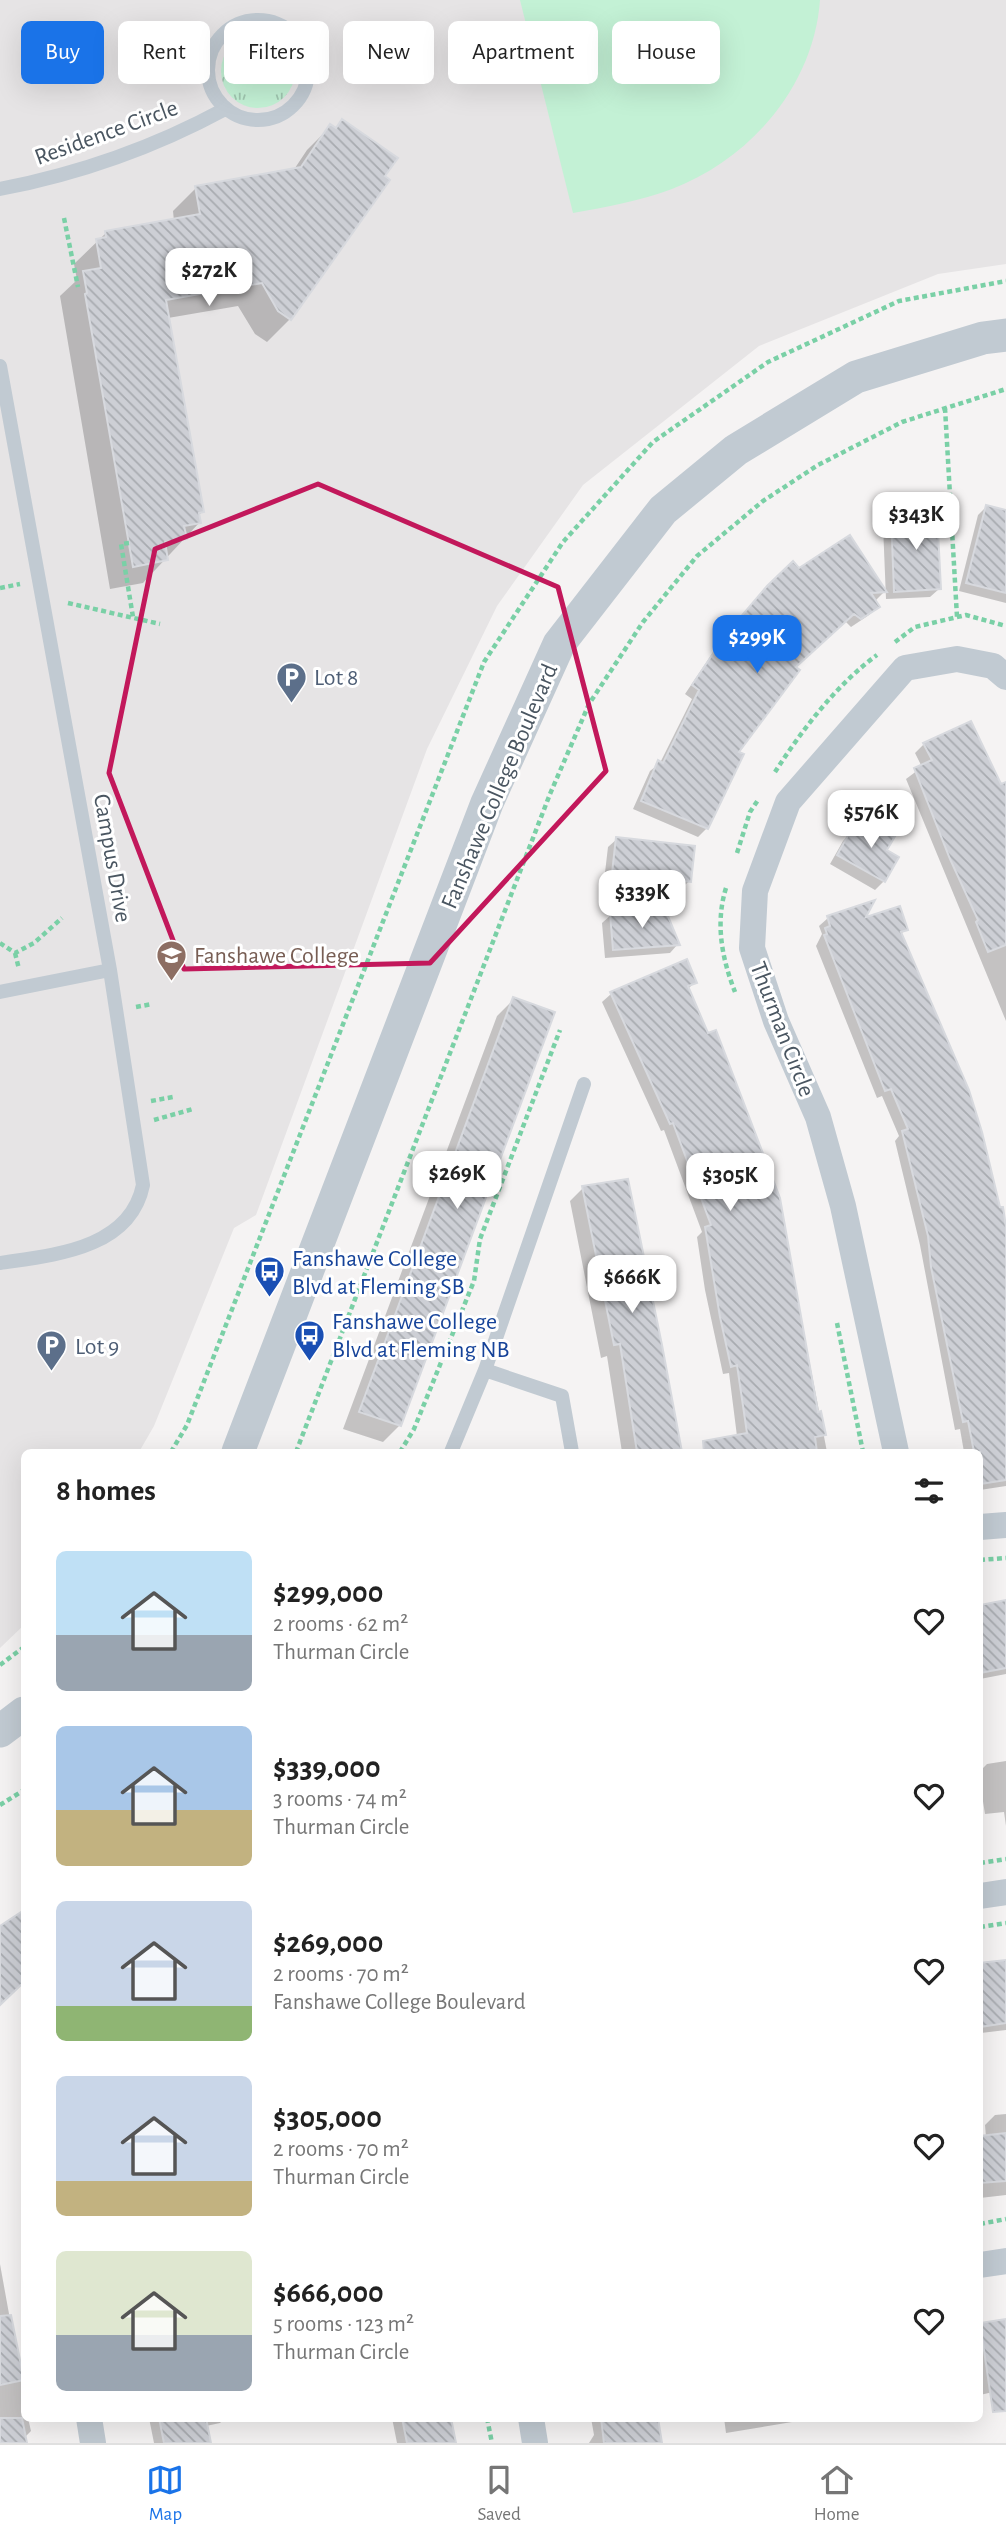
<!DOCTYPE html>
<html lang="en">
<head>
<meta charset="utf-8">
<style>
	body { margin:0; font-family:"Alegreya Sans",sans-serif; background:#f2f2f2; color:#222; height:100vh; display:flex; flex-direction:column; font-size:26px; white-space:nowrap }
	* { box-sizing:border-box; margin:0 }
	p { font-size:23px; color:#767676 }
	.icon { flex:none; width:38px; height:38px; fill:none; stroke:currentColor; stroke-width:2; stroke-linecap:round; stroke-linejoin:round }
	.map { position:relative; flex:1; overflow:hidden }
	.drawer { position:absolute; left:21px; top:1449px; width:962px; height:973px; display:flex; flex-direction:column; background:#fff; border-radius:10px; box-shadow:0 7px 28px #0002 }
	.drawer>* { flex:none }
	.hud { position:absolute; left:21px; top:21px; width:964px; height:63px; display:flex; gap:14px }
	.price { position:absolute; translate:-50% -60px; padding:0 16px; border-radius:14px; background:#fff; color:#222; font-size:23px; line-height:46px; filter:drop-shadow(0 2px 4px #0008) }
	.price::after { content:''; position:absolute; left:50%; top:42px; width:21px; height:16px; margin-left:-10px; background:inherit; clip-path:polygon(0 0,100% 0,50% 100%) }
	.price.current { background:#1a73e8; color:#fff }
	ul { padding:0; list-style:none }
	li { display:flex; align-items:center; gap:21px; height:175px; padding:0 35px }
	li span { display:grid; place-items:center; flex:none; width:196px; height:140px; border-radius:10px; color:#555 }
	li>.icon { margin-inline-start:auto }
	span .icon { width:84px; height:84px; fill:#fffc; stroke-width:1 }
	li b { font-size:30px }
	h2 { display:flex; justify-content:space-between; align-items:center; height:84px; padding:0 35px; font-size:30px }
	.tag { padding:0 24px; border-radius:10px; background:#fff; box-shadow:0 7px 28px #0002; font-size:24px; line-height:63px }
	.tag.current { background:#1a73e8; color:#fff }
	.dock { display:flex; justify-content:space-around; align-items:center; height:98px; border-top:2px solid #e0e0e0; background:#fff; font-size:19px; color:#767676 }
	.dock a { display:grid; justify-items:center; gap:4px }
	.dock .current { color:#1a73e8 }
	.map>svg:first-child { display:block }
	.education { fill:#e6e4e5 }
	.grass { fill:url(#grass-tufts) }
	.garden { fill:#c3f1d5 }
	.shadow { fill:#0003 }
	.building { fill:url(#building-back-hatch); stroke:#d7d9de; stroke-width:2 }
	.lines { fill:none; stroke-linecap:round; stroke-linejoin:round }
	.path { stroke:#7ad0a6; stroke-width:4.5; stroke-dasharray:5 3.5; stroke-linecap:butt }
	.service { stroke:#c1cad2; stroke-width:14 }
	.minor { stroke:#c1cad2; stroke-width:26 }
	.tertiary { stroke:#c1cad2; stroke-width:33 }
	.marked { fill:none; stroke:#c2185b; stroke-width:5; stroke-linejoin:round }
	.labels { text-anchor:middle; stroke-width:6; stroke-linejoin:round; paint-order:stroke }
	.street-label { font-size:24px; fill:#4a5661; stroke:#fff }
	.service-label { font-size:24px; fill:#4e5e75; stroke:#fff; text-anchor:start }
	.education-label { font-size:24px; fill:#785e54; stroke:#fff; text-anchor:start }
	.transit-label { font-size:24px; fill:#164399; stroke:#fff; text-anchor:start }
</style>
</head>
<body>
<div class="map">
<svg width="1006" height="2443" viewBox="0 0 1006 2443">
	<defs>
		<pattern id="grass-tufts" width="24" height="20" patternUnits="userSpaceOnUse" patternTransform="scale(1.75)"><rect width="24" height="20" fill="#c3f1d5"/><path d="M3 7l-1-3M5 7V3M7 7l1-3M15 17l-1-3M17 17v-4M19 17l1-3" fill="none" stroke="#a0c6b0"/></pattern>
		<pattern id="building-back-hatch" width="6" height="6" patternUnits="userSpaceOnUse" patternTransform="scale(1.75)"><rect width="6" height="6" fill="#cdcfd5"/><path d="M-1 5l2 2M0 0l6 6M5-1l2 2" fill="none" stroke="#a8abb0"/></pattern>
	</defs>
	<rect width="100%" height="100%" fill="#f5f3f3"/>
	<path class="education" d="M0,0H1006V264L938,274L759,346L583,485L497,606L427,749L256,1215L234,1228L154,1426L139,1452H24V1625L0,1648Z"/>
	<path class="grass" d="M221 71a37 37 0 1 1 74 0a37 37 0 1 1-74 0Z"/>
	<path class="garden" d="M520,0H820C814,85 751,159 672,189C640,201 606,207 573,213Z"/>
	<path class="shadow" d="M342,121L290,319L267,342L255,334L238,306L168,318L203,511L198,516L199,523L143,583L110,589L60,296L77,280L74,264L106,233L174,221L173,211L196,188L293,171L307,150L331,126L334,129Z
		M986,507L1006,511V603L959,591L978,515Z
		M892,516L939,589L930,597L886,599L883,525Z
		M799,570L884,592L875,601L878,606L869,615L851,627L845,621L794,667L736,753L707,828L698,837L633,809L650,771L660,763L692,699L685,694L718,645L758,597Z
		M924,744L1000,786L1006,794V1021L906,779L922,767L915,753Z
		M870,820L885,851L884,881L875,890L830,864L843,841L851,833L858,836Z
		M617,839L689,881L680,890L604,881L608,847Z
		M611,915L678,944L670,953L605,958L602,923Z
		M828,918L862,920L906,929L900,935L1006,1237V1486L980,1490V1452H964L960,1429L955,1430L920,1245L895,1141L899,1136L882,1096L877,1098L816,946L822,934L819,926Z
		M695,982L687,990L778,1199L827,1452H739L729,1373L723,1374L705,1290L697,1237L702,1232L664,1130L661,1131L602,1002L611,994Z
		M514,999L400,1425L383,1442L343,1429L497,1016Z
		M626,1181L680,1452H622L607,1356L601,1358L570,1201L583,1188Z
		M1006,1600V1674L980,1679V1605Z
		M1006,1761V1826L1004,1812L985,1814L980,1783V1771L987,1764Z
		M24,1912V1980L0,2003V1928Z
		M1006,1963V2030L981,2033L983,2045L980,2048V1967Z
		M1006,2114V2195L980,2198V2138L986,2137L985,2125L995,2115Z
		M0,2264L24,2397V2418H28L31,2431L24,2438L25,2443H0Z
		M1006,2320V2389L980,2395V2325Z
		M149,2418H225L220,2423L206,2426L209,2443H154Z
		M392,2418H449L454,2443H397Z
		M591,2418H632L660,2443H589L594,2435Z
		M724,2418H816L726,2433Z"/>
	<path class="building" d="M342,119L398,158L385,176L390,180L291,320L278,311L262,283L166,300L204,512L199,513L201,523L184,526L187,539L165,542L168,560L133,567L85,294L87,293L83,271L101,268L96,239L106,237L105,231L200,214L195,186L301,167L330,124L336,128Z
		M986,505L1006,510V593L966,583Z
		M937,512L941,589L894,592L891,514Z
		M850,535L887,592L871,593L880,607L861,619L854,614L796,667L800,670L739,752L744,754L708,829L641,801L658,760L663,763L699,690L692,685L726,634L767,586L793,561L799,568Z
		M971,721L1001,784L1006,782V945L988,952L976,922L978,920L950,859L914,768L932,760L923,743Z
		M870,818L897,833L887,850L899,857L885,882L837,855L851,830L860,835Z
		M616,837L695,846L691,882L612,873Z
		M875,900L866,917L900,906L908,930L901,932L969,1090L982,1132L1000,1207H1003L1006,1227V1480L980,1484V1452H974L968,1421L963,1422L931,1267L928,1236L902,1131L908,1129L891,1089L885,1091L824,935L827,934L825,928L830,926L827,916Z
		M665,909L680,945L613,950L610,913Z
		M687,959L697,983L688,986L708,1033L716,1030L780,1198L818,1412L821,1411L826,1435L815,1437L817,1452H704L703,1441L747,1433L737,1365L731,1367L720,1317L705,1227L711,1225L673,1123L670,1124L610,992Z
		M513,997L555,1012L401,1426L359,1412Z
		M628,1179L662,1345L682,1452H637L620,1344L614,1345L582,1186Z
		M1006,1600V1668L980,1673V1605Z
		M24,1910V1982L0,2005V1926Z
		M1006,1960V2023L980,2027V1963Z
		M1006,2133V2181L980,2183V2136Z
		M11,2315L24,2380L0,2385V2316Z
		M1006,2319V2411L993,2412L980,2323Z
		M0,2418H22L27,2443H0Z
		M159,2418H206L211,2443H164Z
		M402,2418H451L456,2443H407Z
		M601,2418H658L662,2443H604Z"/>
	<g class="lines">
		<path class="path" d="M64,218L78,287
			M945,408L957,617
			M129,543L121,544L133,617
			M0,588L20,584
			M68,603L160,624
			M895,642L915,627L966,615L1006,626
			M775,772C802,730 837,684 877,655
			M737,853L750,812L758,800
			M726,888C715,923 722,959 735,992
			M0,943L15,953L34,943L62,918
			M15,953L19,969
			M136,1007L152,1004
			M151,1101L173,1097
			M154,1120L193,1109
			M837,1323L863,1452
			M171,1452L187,1425L484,662L563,542L653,442L768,362L899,301L1006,281
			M296,1452L550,794L589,704L643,622L697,556L763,501L818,465L902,422L1006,389
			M400,1452L414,1429L474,1281L480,1239L560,1030
			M980,1560L1006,1558
			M0,1665L24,1647
			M0,1805L24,1790
			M980,1863L1006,1859
			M980,1927L1006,1923
			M980,2224L1006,2219
			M487,2418L492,2443"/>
		<path class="service" d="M208 70a50 50 0 1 1 100 0a50 50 0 1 1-100 0Z
			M0,189C78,174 155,147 225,109
			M0,366L110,970L143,1185C130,1249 54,1255 0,1263
			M0,992L110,970
			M485,1370L562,1396L572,1452
			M451,1452L485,1370L584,1084"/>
		<path class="minor" d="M896,1452L843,1206L818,1117L776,1021L752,948L755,891L788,802L905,668L957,659L993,666L1006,677
			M980,1527L1006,1525
			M980,1896L1006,1892
			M980,2265L1006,2261
			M89,2418L93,2443
			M531,2418L535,2443"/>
		<path class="tertiary" d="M238,1452L487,803L559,644L663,510L736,450L856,377L983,338L1006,335
			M0,1731L24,1713"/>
	</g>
	<path class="marked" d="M318,484L558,587L606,771L430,963L184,969L109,773L155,549Z"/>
	<defs>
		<symbol id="parking-pin" viewBox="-11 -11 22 30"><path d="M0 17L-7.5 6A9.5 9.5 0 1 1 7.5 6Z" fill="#5c6f8a" stroke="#fff"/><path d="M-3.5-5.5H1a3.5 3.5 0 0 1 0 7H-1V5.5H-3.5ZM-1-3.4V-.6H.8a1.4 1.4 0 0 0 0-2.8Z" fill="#fff"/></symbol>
		<symbol id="university-pin" viewBox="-11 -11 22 30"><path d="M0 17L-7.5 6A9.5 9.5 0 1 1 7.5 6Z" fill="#8d6e63" stroke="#fff"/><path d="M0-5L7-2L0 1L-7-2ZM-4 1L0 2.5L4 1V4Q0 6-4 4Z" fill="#fff"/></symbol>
		<symbol id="bus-pin" viewBox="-11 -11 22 30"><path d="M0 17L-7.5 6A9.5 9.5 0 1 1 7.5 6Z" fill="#1a4fb4" stroke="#fff"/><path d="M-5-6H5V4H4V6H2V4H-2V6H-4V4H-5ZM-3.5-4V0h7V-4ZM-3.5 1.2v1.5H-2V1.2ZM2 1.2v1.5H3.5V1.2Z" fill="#fff"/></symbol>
	</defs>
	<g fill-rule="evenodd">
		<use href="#parking-pin" x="274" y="660" width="35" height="47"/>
		<use href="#university-pin" x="154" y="938" width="35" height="47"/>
		<use href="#bus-pin" x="252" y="1254" width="35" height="47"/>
		<use href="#bus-pin" x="292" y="1318" width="35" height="47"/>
		<use href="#parking-pin" x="34" y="1328" width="35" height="47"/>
	</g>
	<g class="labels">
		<g class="street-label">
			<text transform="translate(106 132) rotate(-20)" y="8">Residence Circle</text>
			<text transform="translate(499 786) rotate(-67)" y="8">Fanshawe College Boulevard</text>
			<text transform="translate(113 858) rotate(80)" y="8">Campus Drive</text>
			<text transform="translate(783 1029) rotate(69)" y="8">Thurman Circle</text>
		</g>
		<g class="service-label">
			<text x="314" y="685">Lot 8</text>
			<text x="75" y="1354">Lot 9</text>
		</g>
		<g class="education-label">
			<text x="194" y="963">Fanshawe College</text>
		</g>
		<g class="transit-label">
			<text x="292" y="1266">Fanshawe College<tspan x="292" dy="28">Blvd at Fleming SB</tspan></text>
			<text x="332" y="1329">Fanshawe College<tspan x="332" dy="28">Blvd at Fleming NB</tspan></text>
		</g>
	</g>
</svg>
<b class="price" style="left:209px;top:308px">$272K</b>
<b class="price" style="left:916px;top:552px">$343K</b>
<b class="price current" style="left:757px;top:675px">$299K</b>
<b class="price" style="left:871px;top:850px">$576K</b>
<b class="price" style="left:642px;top:930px">$339K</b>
<b class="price" style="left:457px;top:1211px">$269K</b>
<b class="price" style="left:730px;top:1213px">$305K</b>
<b class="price" style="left:632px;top:1315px">$666K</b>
<div class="hud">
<a class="tag current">Buy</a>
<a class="tag">Rent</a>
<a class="tag">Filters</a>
<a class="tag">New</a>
<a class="tag">Apartment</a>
<a class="tag">House</a>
</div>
<section class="drawer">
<h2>8 homes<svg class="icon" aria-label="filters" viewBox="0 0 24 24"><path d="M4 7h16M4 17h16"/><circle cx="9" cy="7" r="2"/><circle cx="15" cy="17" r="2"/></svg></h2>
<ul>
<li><span style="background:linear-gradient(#bfe0f5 60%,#9aa5b1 0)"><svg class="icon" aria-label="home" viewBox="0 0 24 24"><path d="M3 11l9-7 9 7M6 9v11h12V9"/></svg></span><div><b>$299,000</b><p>2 rooms · 62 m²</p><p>Thurman Circle</p></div><svg class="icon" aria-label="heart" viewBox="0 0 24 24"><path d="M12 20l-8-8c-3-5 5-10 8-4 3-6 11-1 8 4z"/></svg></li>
<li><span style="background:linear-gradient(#a9c7e8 60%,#c2b280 0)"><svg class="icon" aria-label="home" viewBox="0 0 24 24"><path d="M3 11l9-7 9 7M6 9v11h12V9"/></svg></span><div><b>$339,000</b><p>3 rooms · 74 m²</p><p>Thurman Circle</p></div><svg class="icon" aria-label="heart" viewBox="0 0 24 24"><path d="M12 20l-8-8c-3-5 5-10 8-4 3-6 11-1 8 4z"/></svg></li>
<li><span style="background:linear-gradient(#c9d6e8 75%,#8fb573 0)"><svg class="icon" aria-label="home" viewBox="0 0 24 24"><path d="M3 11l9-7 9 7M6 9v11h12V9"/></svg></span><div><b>$269,000</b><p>2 rooms · 70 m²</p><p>Fanshawe College Boulevard</p></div><svg class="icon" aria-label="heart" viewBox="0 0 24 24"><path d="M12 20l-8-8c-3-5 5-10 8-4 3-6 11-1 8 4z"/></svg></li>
<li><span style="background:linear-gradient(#c9d6e8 75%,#c2b280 0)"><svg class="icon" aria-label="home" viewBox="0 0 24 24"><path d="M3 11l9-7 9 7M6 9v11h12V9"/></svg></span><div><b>$305,000</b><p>2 rooms · 70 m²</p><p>Thurman Circle</p></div><svg class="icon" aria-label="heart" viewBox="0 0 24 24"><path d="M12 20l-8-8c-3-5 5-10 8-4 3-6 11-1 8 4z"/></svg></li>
<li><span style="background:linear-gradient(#dfe7d0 60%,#9aa5b1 0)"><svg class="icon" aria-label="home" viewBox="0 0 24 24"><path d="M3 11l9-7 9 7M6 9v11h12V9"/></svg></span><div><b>$666,000</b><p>5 rooms · 123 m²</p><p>Thurman Circle</p></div><svg class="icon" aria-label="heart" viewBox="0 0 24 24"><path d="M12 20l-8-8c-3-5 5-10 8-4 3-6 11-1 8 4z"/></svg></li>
</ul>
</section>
</div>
<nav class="dock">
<a class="current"><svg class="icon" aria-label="map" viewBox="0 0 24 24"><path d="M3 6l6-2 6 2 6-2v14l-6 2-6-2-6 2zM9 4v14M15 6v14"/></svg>Map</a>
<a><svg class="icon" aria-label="saved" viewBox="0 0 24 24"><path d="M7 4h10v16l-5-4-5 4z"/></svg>Saved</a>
<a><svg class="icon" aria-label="home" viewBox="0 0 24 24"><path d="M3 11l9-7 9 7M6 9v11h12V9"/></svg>Home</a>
</nav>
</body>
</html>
